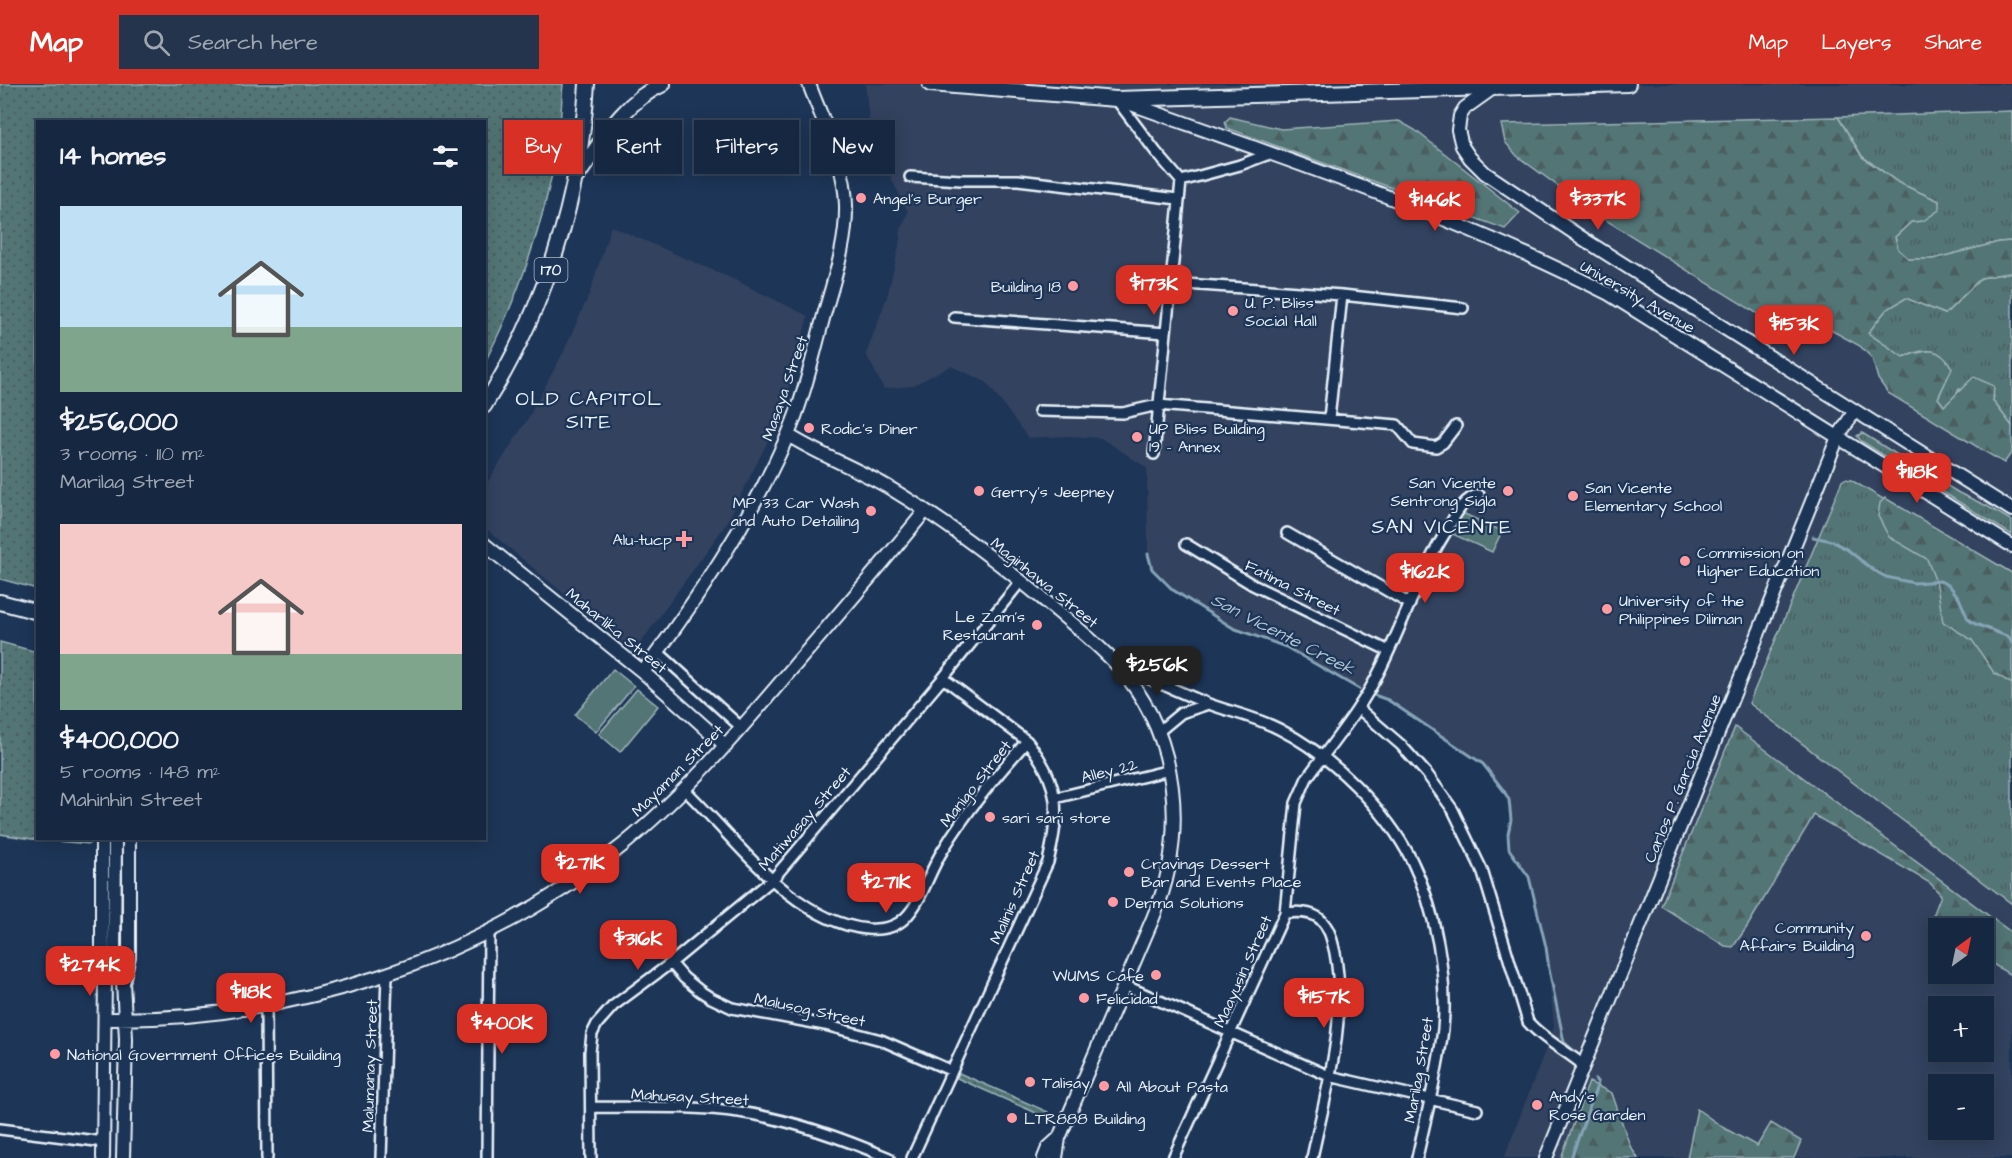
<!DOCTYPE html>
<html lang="en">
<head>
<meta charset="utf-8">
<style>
	body { margin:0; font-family:"Architects Daughter",sans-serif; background:#23344c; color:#f1f3f6; height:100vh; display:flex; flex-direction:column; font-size:22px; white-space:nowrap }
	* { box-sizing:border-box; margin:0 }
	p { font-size:20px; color:#9ea6b1 }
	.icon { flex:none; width:33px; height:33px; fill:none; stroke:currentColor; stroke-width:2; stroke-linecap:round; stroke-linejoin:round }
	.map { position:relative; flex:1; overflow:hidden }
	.drawer { position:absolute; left:36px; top:36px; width:450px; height:720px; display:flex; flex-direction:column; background:#162841; border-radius:0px; box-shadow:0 3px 15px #0003,0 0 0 2px #35445a }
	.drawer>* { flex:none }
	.guide { position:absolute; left:504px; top:36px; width:570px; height:54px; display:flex; gap:12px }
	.needle { width:39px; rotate:33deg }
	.tools { position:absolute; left:1928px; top:834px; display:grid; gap:12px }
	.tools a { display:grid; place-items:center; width:66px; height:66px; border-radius:0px; background:#162841; box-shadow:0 3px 15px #0003,0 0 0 2px #35445a; font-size:30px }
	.price { position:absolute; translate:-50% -51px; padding:0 14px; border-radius:12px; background:#d93025; color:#fff; font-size:20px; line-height:39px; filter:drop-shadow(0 2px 3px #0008) }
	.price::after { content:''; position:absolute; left:50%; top:36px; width:18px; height:14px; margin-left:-9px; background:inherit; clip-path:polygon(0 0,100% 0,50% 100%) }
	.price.on { background:#222; color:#fff }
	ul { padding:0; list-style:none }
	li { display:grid; align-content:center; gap:12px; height:318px; padding:0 24px }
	li span { display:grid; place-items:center; height:186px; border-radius:0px; color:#555 }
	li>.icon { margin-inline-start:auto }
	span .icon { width:108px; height:108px; fill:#fffc; stroke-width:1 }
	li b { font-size:26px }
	h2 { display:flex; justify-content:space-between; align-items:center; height:72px; padding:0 24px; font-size:26px }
	.tag { padding:0 21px; border-radius:0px; background:#162841; box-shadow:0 3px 15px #0003,0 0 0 2px #35445a; font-size:21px; line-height:54px }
	.tag.on { background:#d93025; color:#fff }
	header { display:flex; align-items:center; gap:36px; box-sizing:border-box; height:84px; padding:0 30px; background:#d93025; color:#fff }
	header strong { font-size:28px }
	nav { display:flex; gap:33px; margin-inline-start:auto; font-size:21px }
	.search { width:420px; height:54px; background:#23344c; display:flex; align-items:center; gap:15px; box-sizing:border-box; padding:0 21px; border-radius:0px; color:#9ea6b1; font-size:22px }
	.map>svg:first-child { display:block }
	.built { fill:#32425f; fill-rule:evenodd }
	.grass { fill:url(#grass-tufts); stroke:#9db3b7; stroke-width:1.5 }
	.forest { fill:url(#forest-firs); stroke:#9db3b7; stroke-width:1.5 }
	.park { fill:url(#park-dots); stroke:#9db3b7; stroke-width:1.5 }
	.pitch { fill:#527576; stroke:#9db3b7; stroke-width:1.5 }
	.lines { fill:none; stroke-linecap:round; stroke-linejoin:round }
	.stream { stroke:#86a4b6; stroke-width:3 }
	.street-casing { stroke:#e8f1f8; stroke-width:14 }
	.secondary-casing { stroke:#e8f1f8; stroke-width:16 }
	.primary-casing { stroke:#e8f1f8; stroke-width:18 }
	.street { stroke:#1d3557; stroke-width:9 }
	.secondary { stroke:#1d3557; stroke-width:12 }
	.primary { stroke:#1d3557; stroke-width:14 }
	.poi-dot { fill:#ff9aa2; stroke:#1d3557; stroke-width:2 }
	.labels { text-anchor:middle; stroke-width:4.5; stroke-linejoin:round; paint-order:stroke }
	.shield { fill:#1d3557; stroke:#abb9c8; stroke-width:1.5 }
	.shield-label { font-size:15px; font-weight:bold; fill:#e8f1f8 }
	.poi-label { font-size:16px; fill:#e8f1f8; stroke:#1d3557; text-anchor:start }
	.street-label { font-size:16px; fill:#e8f1f8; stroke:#1d3557 }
	.water-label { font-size:18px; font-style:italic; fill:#afc4d2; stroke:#1d3557 }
	.quarter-label { font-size:20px; letter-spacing:1.5px; fill:#e8f1f8; stroke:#1d3557 }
</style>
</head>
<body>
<header>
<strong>Map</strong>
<div class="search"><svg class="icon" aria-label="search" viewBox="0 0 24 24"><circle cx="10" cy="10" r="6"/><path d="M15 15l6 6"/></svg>Search here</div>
<nav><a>Map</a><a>Layers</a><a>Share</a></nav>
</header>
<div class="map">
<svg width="2012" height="1074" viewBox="0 0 2012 1074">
	<defs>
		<pattern id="grass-tufts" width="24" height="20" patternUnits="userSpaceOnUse" patternTransform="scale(1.5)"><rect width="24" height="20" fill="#527576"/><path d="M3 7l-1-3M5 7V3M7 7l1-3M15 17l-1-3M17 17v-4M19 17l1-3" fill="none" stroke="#4c5e60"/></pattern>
		<pattern id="forest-firs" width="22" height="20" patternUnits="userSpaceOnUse" patternTransform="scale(1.5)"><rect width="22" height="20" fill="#527576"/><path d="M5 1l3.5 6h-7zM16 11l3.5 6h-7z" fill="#4c5e60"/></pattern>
		<pattern id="park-dots" width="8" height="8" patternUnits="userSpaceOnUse" patternTransform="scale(1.5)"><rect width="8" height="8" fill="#527576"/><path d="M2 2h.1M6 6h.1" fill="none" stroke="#4c5e60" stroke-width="1.8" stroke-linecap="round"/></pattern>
	</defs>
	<rect width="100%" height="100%" fill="#1d3557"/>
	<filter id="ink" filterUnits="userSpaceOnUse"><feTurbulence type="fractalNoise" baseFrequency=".0167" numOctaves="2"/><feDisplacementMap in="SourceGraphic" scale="12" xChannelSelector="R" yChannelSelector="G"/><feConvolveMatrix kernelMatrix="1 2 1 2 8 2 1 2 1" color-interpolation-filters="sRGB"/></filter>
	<g filter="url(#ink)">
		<path class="built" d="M865,0H2012V1074H1504L1554,943L1546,863L1529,793L1509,765L1508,750L1511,736L1509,716L1504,707L1483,680L1388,617L1359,605L1286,563L1233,544L1173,506L1152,485L1148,470L1147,384L1101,354L1070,352L1028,354L986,298L951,282L912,302L884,305L866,270L887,213L899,162L901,145L908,128L871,54ZM1938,844H1983V890H1938ZM1938,922H1983V968H1938ZM1938,1000H1983V1046H1938Z
			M611,142L733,195L808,232L789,304L774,345L727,439L634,568L485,444V402L527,336L563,269L589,211Z"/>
		<path class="grass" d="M2012,27V157L1999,158L1933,175H1909L1898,165L1895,153L1911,138L1923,137L1939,117L1899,99L1862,72L1838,33Z
			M2012,188V342L1993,317L1994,312L1959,305L1953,315L1944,322L1938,314L1952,284L1921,267L1903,273L1868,249L1886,226L1906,214L1945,230L1981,194Z
			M1862,349L1959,409L1987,422L2012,437V451L1861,357L1857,352Z
			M1845,395L1851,396L2012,491V820L1749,619L1842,397Z"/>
		<path class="forest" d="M1230,33L1281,45L1399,37L1415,46L1520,129L1505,145L1227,44L1225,38Z
			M1838,33L1862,73L1899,99L1939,117V126L1923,137L1911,138L1895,153L1898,165L1909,175H1933L1999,158L2012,157V188L1981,194L1945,230L1906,214L1886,226L1868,249L1903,273C1926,266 1938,260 1952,284L1938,314L1944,322C1955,313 1963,302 1974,293L1994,302L1993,317L2012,342V368L2004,379L1888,309L1878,295L1872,274L1860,262L1818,239L1797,254L1599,132L1517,72L1505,58L1501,40Z
			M1885,414L2012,489V600L1994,589L1972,556L1943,538L1937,501L1927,475L1889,453L1878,432L1880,419Z
			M1735,643L2012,849V892L1983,874V844L1938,845L1931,837L1941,811L1930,799L1814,731L1747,843L1733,863L1725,862L1661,822Z
			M1589,998L1612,1009L1630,1062L1638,1074H1561Z
			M1697,1025L1724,1044L1757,1062L1771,1039L1801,1057L1794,1074H1687Z"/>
		<path class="park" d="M0,0H563C561,21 561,43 557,64C544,140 519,211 485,278L484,38H38L37,505L0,495Z
			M0,558L37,568L38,754L89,755V760L32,755L0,750Z
			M959,989L1048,1028L1045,1033L957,994Z"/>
		<path class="pitch" d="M1458,427L1502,447L1492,468L1448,448Z
			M613,585L634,602L596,648L575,631Z
			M637,605L658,622L620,668L599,650Z"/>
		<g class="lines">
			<path class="stream" d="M1813,453L1832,457L1848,466L1873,486L1886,493L1914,499L1940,497L1949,501L1959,514L1968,535L1973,539L2009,553L2012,560
				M1148,470L1152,485L1173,506L1233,544L1286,563L1359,605
				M1374,611L1388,616L1483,680L1504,707L1509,716L1511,736L1508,750L1509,765L1529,793L1546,863L1549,885L1564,958L1573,966
				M1571,1074L1598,999L1595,995"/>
			<defs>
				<path id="street" d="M1116,15L1156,68L1181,97L1154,370
					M910,93L961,96H1018L1178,115
					M1181,97L1240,81L1269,70
					M1171,199L1342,211L1463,224
					M954,233L1166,249
					M1039,327L1123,329L1158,321L1397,341L1413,360L1436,363L1443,359L1456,342
					M1329,335L1342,211
					M1287,449L1410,520
					M1186,460L1253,501L1389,567
					M658,568L742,644
					M1119,582C1148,594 1177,607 1206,619C1230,628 1256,633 1279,645C1331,671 1386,725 1412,777C1435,824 1448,893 1443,945C1438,988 1426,1032 1417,1074
					M1358,624L1401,661L1427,690L1453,726L1482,786L1528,938C1544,956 1565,966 1583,981
					M1158,648L1181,629L1208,620
					M685,706C736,755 792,837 867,845C881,846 895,844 905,834C923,816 929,787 943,766C967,726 996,692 1027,657
					M1055,714L1170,686
					M1285,829C1296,828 1311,827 1320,835C1330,844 1332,856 1335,869C1348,937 1326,1007 1312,1074
					M671,879L684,894L700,907L711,914L732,924L825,941L881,956L952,987
					M1124,901L1329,992L1477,1026
					M266,922L267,1074
					M591,1023C640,1024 690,1021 739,1028C792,1036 840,1053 889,1074
					M0,1045L104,1058
					M381,1074L387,891
					M487,1074L489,848
					M591,1074L590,968L592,950L597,940L613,922L671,879L773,795L943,594L1021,497
					M912,1074L1048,778C1060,728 1061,700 1027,657L943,594
					M1173,1074L1285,829L1296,719L1307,694C1333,658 1362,624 1381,584C1403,540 1418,493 1444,451C1452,438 1462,413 1479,411"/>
				<path id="secondary" d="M1493,4L1465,24L1460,32L1458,46L1462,62L1470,74L1485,89L1585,156L2012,426
					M1120,16C1285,75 1453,130 1609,210L2012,462
					M788,351C821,372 859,385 893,406C946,438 996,476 1044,516C1069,537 1096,558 1118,582C1180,652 1188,751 1153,834L1059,1054L1056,1074
					M484,460L643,588L726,662
					M643,588C698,514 750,437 787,353C804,314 813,272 824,231C834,195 847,159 846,121C845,78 823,39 809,0
					M102,754V874L105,892L103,1074
					M115,754L114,874L124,895
					M105,935C289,937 479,878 623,761C690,706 745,640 801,574C843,525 885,477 925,427
					M123,1074L126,955L123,898L129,873V754
					M1044,1074L1048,1064L1059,1054
					M1546,1074L1838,353L1854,328"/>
				<path id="primary" d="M930,0L1116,15L1628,0
					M578,91C602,57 624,17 663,0
					M484,322C545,225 580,115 587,0
					M0,518L38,528"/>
			</defs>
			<use href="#street" class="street-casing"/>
			<use href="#secondary" class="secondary-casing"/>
			<use href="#primary" class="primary-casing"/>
			<use href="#street" class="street"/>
			<use href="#secondary" class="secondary"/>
			<use href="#primary" class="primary"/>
		</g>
	</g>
	<g class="poi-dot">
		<circle cx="861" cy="114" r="6"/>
		<circle cx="1073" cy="202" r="6"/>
		<circle cx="1233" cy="227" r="6"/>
		<circle cx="809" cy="344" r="6"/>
		<circle cx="1137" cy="353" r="6"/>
		<circle cx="979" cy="407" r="6"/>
		<circle cx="1508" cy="407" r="6"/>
		<circle cx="1573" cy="412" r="6"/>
		<circle cx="871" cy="427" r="6"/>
		<path d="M681 446h6v6h6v6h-6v6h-6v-6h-6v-6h6z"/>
		<circle cx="1685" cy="477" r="6"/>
		<circle cx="1607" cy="525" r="6"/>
		<circle cx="1037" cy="541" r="6"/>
		<circle cx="990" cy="733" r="6"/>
		<circle cx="1129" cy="788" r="6"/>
		<circle cx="1113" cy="818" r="6"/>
		<circle cx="1866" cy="852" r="6"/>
		<circle cx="1156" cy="891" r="6"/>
		<circle cx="1084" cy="914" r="6"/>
		<circle cx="55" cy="970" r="6"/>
		<circle cx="1030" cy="998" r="6"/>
		<circle cx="1104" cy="1002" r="6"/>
		<circle cx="1537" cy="1021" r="6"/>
		<circle cx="1012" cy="1034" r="6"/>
	</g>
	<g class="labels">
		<rect class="shield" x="534.5" y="174" width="33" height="24" rx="4.5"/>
		<g class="shield-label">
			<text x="551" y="191">170</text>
		</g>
		<g class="poi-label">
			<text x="873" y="120">Angel's Burger</text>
			<text x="1061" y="208" text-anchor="end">Building 18</text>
			<text x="1245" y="224">U. P. Bliss<tspan x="1245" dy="18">Social Hall</tspan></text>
			<text x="821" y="350">Rodic's Diner</text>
			<text x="1149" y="350">UP Bliss Building<tspan x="1149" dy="18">19 - Annex</tspan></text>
			<text x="1496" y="404" text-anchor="end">San Vicente<tspan x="1496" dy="18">Sentrong Sigla</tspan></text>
			<text x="1585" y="409">San Vicente<tspan x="1585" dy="18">Elementary School</tspan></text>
			<text x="991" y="413">Gerry's Jeepney</text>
			<text x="859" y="424" text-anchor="end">MP 33 Car Wash<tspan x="859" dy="18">and Auto Detailing</tspan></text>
			<text x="672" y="461" text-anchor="end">Alu-tucp</text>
			<text x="1697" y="474">Commission on<tspan x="1697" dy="18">Higher Education</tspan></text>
			<text x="1619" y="522">University of the<tspan x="1619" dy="18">Philippines Diliman</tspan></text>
			<text x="1025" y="538" text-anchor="end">Le Zam's<tspan x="1025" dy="18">Restaurant</tspan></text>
			<text x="1002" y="739">sari sari store</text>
			<text x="1141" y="785">Cravings Dessert<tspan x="1141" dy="18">Bar and Events Place</tspan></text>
			<text x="1125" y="824">Derma Solutions</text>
			<text x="1854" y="849" text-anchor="end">Community<tspan x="1854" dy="18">Affairs Building</tspan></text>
			<text x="1144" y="897" text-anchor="end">WUMS Cafe</text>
			<text x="1096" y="920">Felicidad</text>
			<text x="67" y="976">National Government Offices Building</text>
			<text x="1042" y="1004">Talisay</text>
			<text x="1116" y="1008">All About Pasta</text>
			<text x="1549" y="1018">Andy's<tspan x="1549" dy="18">Rose Garden</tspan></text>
			<text x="1024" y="1040">LTR888 Building</text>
		</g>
		<g class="street-label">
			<text transform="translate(1638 212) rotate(30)" y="6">University Avenue</text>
			<text transform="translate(784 304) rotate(-71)" y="6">Masaya Street</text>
			<text transform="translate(1045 498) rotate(39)" y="6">Maginhawa Street</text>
			<text transform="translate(1293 503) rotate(27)" y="6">Fatima Street</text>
			<text transform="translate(617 546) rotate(39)" y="6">Maharlika Street</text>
			<text transform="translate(677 686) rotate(-45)" y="6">Mayaman Street</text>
			<text transform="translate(1109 686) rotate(-14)" y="6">Alley 22</text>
			<text transform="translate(1682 694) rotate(-68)" y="6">Carlos P. Garcia Avenue</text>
			<text transform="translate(975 699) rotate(-52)" y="6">Manigo Street</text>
			<text transform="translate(804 734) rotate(-49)" y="6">Matiwasay Street</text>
			<text transform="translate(1014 813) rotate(-66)" y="6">Malinis Street</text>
			<text transform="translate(1242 887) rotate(-66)" y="6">Maayusin Street</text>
			<text transform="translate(810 925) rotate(12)" y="6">Malusog Street</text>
			<text transform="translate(369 982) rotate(-88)" y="6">Malumanay Street</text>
			<text transform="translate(1418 986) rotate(-80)" y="6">Marilag Street</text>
			<text transform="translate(690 1012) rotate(3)" y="6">Mahusay Street</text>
		</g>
		<g class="water-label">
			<text transform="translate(1283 550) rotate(27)" y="6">San Vicente Creek</text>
		</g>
		<g class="quarter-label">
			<text x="589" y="321">OLD CAPITOL<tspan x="589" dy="23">SITE</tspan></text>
			<text x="1442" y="449">SAN VICENTE</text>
		</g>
	</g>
</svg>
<div class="tools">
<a><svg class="needle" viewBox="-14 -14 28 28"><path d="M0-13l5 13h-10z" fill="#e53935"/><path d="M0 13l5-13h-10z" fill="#9ea6b1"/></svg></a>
<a>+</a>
<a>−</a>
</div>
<b class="price" style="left:1598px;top:147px">$337K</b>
<b class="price" style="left:1435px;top:148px">$146K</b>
<b class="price" style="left:1154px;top:232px">$173K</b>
<b class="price" style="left:1794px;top:272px">$153K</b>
<b class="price" style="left:1917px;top:420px">$118K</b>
<b class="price" style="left:1425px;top:520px">$162K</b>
<b class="price on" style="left:1157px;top:613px">$256K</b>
<b class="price" style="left:580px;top:811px">$271K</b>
<b class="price" style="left:886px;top:830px">$271K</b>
<b class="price" style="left:638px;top:887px">$316K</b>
<b class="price" style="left:90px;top:913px">$274K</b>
<b class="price" style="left:251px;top:940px">$118K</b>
<b class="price" style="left:1324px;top:945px">$157K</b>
<b class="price" style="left:502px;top:971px">$400K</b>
<div class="guide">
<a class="tag on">Buy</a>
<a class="tag">Rent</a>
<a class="tag">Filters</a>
<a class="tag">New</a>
</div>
<section class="drawer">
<h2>14 homes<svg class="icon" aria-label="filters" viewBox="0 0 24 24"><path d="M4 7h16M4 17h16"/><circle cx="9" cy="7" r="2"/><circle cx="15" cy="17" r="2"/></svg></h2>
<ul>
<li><span style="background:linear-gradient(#bfe0f5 65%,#7fa58c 0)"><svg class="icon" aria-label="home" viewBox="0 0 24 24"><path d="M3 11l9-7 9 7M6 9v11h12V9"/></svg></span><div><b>$256,000</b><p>3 rooms · 110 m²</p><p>Marilag Street</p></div></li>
<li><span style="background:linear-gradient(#f6c9c9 70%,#7fa58c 0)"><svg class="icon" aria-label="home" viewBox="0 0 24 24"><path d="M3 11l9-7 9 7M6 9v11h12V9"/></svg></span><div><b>$400,000</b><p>5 rooms · 148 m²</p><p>Mahinhin Street</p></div></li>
</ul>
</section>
</div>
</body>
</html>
